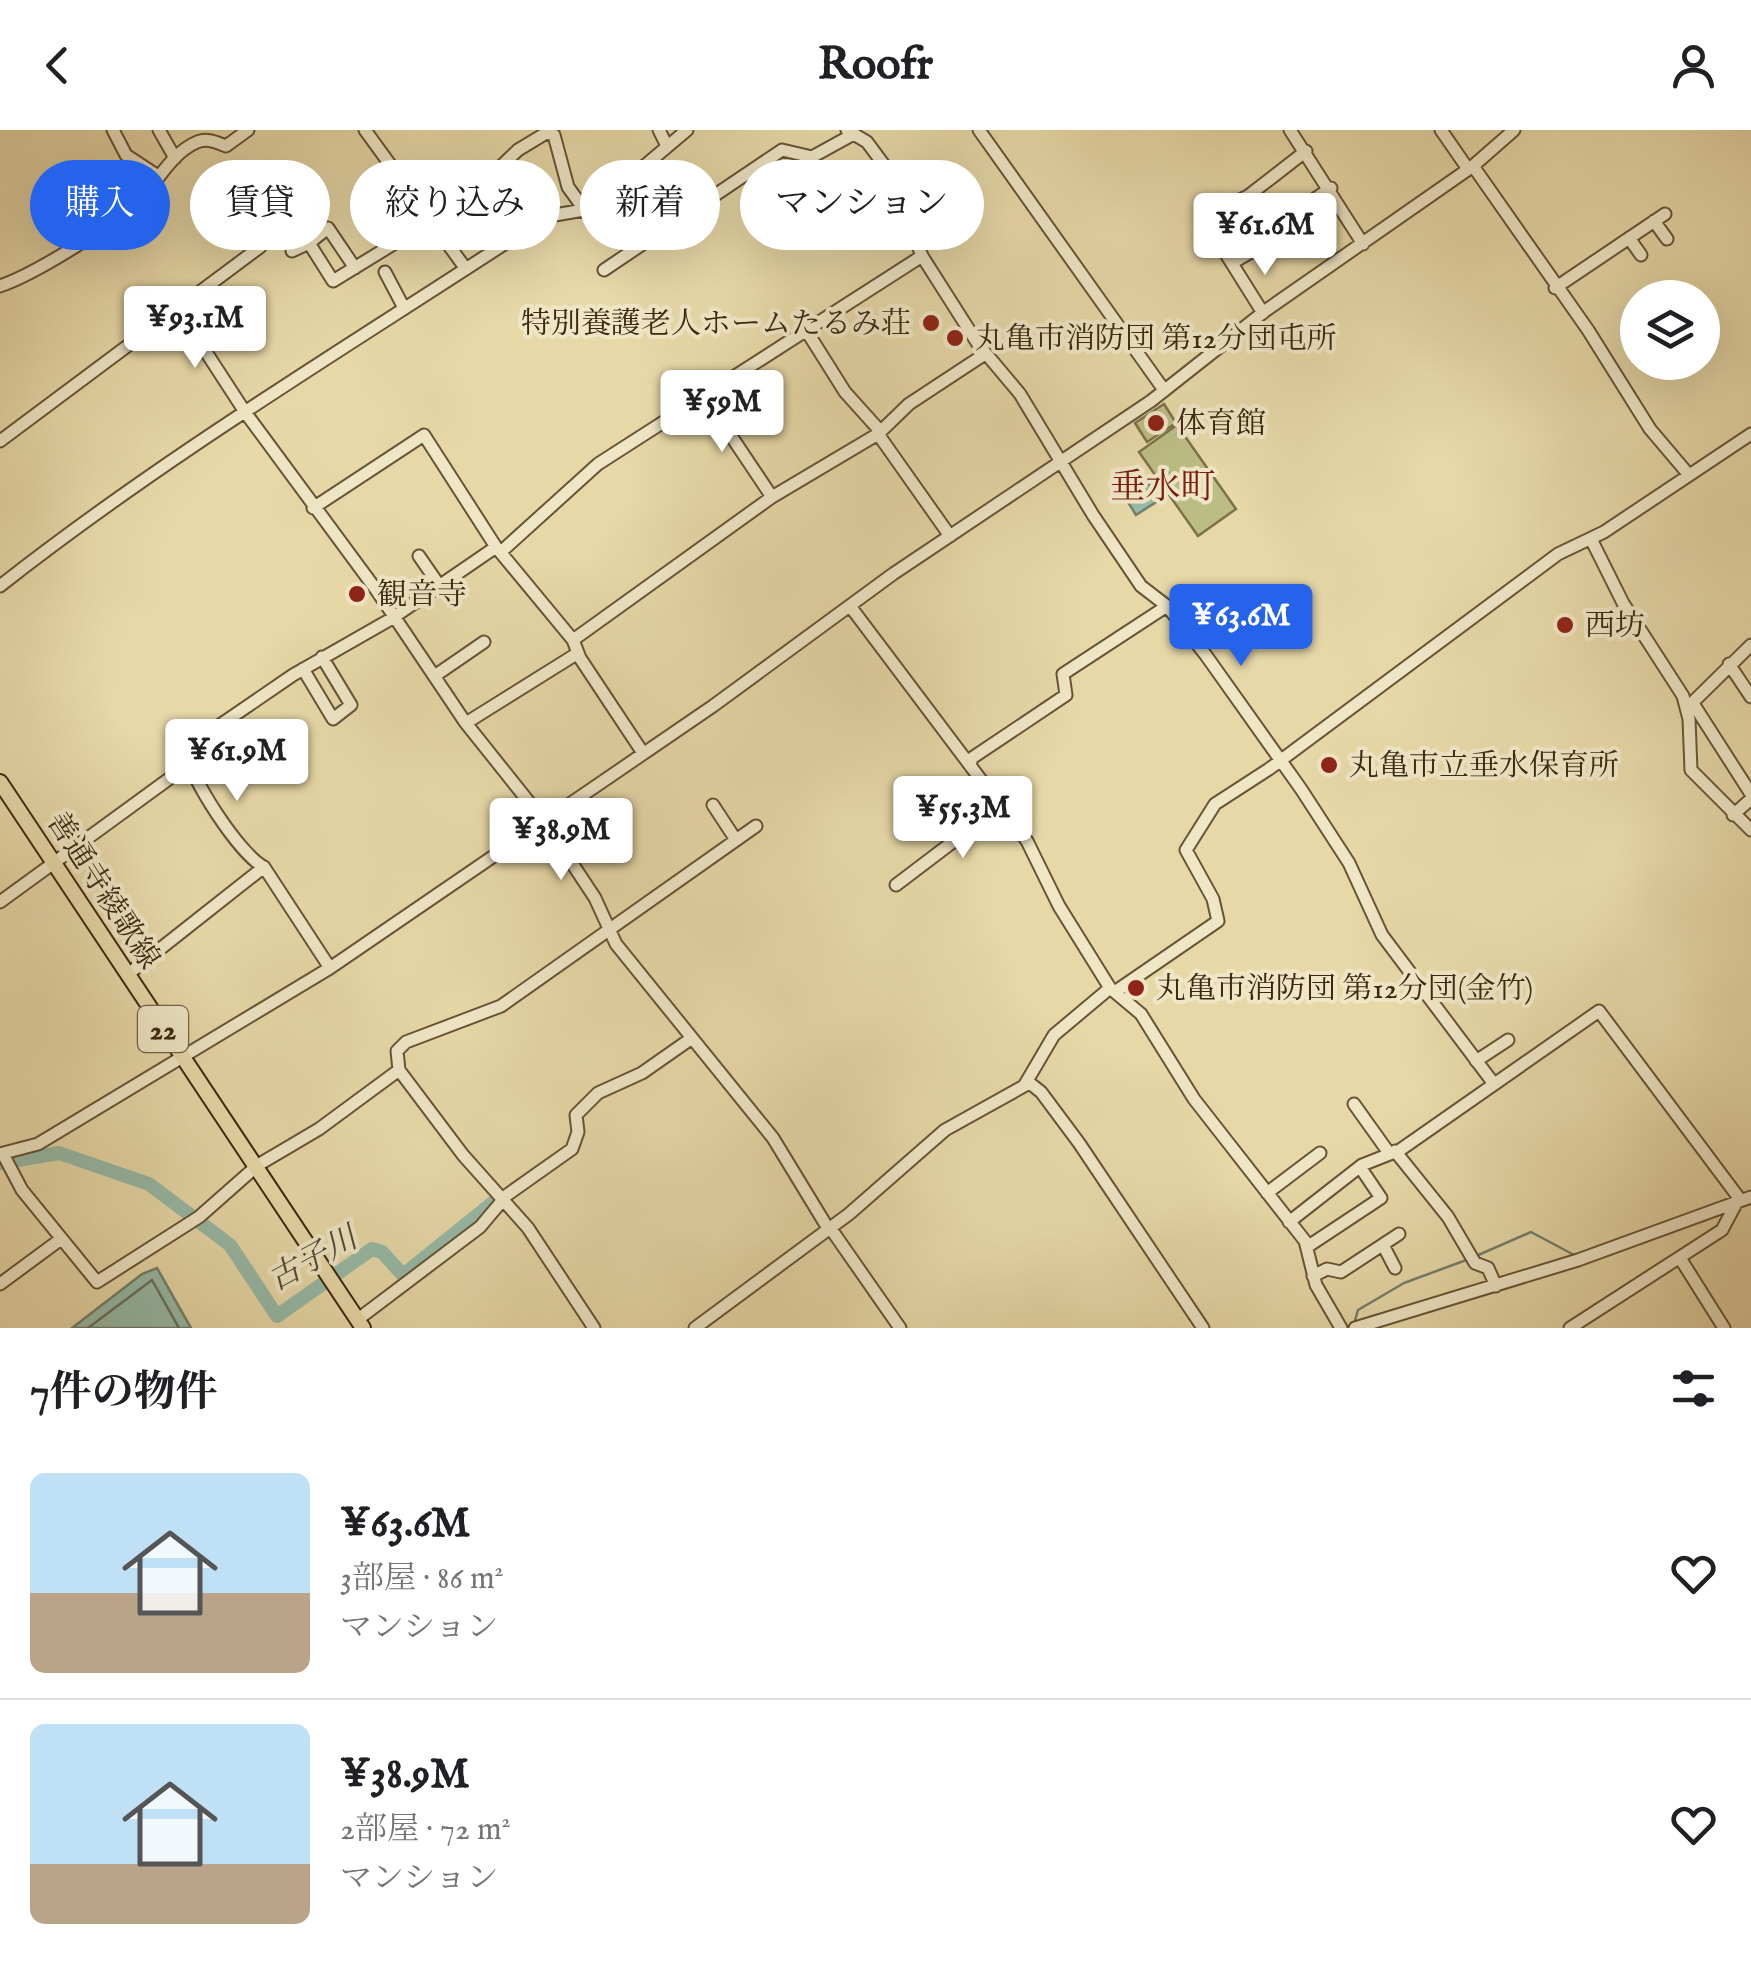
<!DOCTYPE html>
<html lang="ja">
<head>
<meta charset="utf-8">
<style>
	body { margin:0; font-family:"IM FELL English","Noto Serif JP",serif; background:#f2f2f2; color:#202124; height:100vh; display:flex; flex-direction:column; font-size:38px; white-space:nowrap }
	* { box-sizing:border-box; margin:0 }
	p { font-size:32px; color:#757577 }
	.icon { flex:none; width:55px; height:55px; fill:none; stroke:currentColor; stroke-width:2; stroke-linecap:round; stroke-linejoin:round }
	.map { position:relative; height:1198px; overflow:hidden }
	.panel { display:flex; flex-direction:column; background:#fff; flex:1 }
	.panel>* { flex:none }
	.guide { position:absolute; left:30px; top:30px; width:1000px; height:90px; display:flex; gap:20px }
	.fabs { position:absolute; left:1620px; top:150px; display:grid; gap:20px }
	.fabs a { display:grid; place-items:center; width:100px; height:100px; border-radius:50%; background:#fff; box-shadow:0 10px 40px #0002; font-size:50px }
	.price { position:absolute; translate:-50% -85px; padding:0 22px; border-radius:10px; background:#fff; color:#222; font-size:32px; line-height:65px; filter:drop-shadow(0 2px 5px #0008) }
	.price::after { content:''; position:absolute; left:50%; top:60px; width:30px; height:22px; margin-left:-15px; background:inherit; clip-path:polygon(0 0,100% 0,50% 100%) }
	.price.active { background:#2563eb; color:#fff }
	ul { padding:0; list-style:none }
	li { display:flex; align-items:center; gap:30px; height:250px; padding:0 30px }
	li+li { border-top:2px solid #e0e0e0 }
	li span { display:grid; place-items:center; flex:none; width:280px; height:200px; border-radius:15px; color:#555 }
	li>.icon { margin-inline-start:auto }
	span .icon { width:120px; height:120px; fill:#fffc; stroke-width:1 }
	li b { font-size:42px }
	h2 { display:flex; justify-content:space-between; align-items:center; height:120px; padding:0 30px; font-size:42px }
	.tag { padding:0 35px; border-radius:45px; background:#fff; box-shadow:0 10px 40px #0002; font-size:35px; line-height:90px }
	.tag.active { background:#2563eb; color:#fff }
	header { display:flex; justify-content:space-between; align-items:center; height:130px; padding:0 30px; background:#fff; font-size:45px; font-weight:800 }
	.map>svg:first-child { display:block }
	.green { fill:#bbbd84; stroke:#7c724a; stroke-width:2.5 }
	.water { fill:#97baa7; stroke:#73806b; stroke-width:2.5 }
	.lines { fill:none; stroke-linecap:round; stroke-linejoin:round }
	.shore { stroke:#6a715c; stroke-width:2.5 }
	.stream { stroke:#73806b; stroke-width:2.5 }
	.river { stroke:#97baa7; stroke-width:14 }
	.minor-casing { stroke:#675436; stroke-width:15 }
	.major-casing { stroke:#3c2810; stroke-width:18 }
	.minor { stroke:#efe6c6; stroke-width:11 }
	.major { stroke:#e7d8a8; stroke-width:14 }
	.poi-dot { fill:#8f2418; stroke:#efe6c6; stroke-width:4 }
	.labels { text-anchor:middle; stroke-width:8; stroke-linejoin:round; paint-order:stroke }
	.shield { fill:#efe6c6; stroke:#726147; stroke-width:2.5 }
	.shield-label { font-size:28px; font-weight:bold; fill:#3c2810 }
	.poi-label { font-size:30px; fill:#3c2810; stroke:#efe6c6; text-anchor:start }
	.street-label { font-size:30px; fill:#3c2810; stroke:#efe6c6 }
	.water-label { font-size:32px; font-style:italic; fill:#534c36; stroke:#efe6c6 }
	.quarter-label { font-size:35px; fill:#7a1f14; stroke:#efe6c6 }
</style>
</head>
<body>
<header><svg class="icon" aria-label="back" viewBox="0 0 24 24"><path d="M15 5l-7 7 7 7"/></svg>Roofr<svg class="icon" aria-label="person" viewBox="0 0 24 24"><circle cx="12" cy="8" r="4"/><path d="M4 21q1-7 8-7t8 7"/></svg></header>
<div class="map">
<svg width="1751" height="1198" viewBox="0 0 1751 1198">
	<rect width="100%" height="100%" fill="#e7d8a8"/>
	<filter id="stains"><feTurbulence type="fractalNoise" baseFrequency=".002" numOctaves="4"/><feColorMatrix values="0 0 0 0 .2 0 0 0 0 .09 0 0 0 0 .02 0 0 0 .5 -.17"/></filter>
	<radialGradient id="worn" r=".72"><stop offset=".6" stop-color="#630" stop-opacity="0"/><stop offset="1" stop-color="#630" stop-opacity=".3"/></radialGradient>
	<path class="green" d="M1164,274L1176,293L1147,312L1135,293Z
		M1177,295L1236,379L1198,406L1139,322Z"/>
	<path class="water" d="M1154,351L1164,367L1136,385L1126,369Z
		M157,1138L191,1198H72L142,1144Z"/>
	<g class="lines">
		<path class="shore" d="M88,1198L152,1150L179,1198"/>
		<path class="stream" d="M1476,1126L1531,1102L1576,1126
			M1354,1194L1358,1180L1404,1153L1469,1129"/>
		<path class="river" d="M0,1033L59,1023L149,1054L230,1115L277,1186L372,1119L382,1122L402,1144L407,1142L500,1067"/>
		<defs>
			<path id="minor" d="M113,0L126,25L158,46
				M159,0L175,28
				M365,0L466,139
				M659,0L667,16
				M847,0L867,12L890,43L922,126L978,214L1020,264L1093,385L1141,456L1167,476L1205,524L1301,659L1349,733L1382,805L1494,954
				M979,0L1164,260
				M1290,0L1363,114
				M1441,0L1468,39
				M546,3L554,5L568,57L586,82
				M1473,36L1588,200L1650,299L1689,345
				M1248,66L1306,21
				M414,68L491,46L518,20L551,0
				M1223,78L1248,66L1270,99L1331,58
				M1654,91L1667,109
				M1240,105L1221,116L1263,183
				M1629,108L1641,125
				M292,121L309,113
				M1232,133L1251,122
				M355,138L328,98L309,113L333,151L431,91
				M604,140L782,20L812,27L852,5
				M385,142L404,178
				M0,156C35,144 118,93 143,66C161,47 172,23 197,12C208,8 215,12 226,16L248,0
				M1555,158L1665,84
				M178,179L245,282L377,461L465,592L544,691L595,768L616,814L773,1008L829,1100
				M806,200L845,262L881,302
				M703,264L772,367
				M878,304L950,406
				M0,311L260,117
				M313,378L424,305L496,417L573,510L580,528L643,623
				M1591,409L1623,473L1683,566L1689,589L1691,640L1751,700
				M503,420L598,334L922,126
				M419,426L439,455
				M0,456C164,327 344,219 518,105L555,85L612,75L642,38L687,0
				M850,476L1027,711L1059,776L1110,858L1141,884L1194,969L1305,1111L1316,1155L1341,1198
				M573,510L772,367L878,304L909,274L985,224
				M1729,534L1751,567
				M303,539L333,589L351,575L322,527
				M436,545L484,512
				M1694,575L1751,664
				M1688,577L1751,515
				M466,593L578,523
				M970,635L972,628L1066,565L1063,544L1167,476
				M713,675L736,710
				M1733,685L1751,669
				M896,755L1000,676
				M0,772L188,635
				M330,838L264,737C240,725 189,647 185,619L293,545L391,489L496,417
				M127,845L264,737
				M1116,861L1218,791L1213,769L1186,720L1215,674L1269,639L1558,424L1604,402L1751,304
				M1476,931L1508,910
				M1027,951L1041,962L1079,1013L1203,1198
				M1354,974L1389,1023
				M1395,1021L1448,1087L1475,1133L1488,1138L1496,1156
				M0,1024L38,1014L330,838L713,576L893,444L1151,271L1265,181L1473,36L1514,0
				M3,1024L22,1060L97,1152L199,1087L258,1035L319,999L399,940
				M1267,1063L1320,1023
				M1289,1092L1362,1035L1400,1020L1599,881L1739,1068L1722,1100L1570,1198
				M831,1099L900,1198
				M1383,1115L1395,1138
				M1307,1117L1381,1068L1360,1037
				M1680,1128L1724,1198
				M1313,1146L1327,1139L1341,1142L1399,1104
				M0,1154L61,1109
				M357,1190L480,1097L507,1065L572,1019L578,1002L576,985L598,963L642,943L692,908
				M594,1198L528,1098L463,1025L399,940L397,921L406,912L501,876L756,696
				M695,1198L849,1084L945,1000L1024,956L1054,905L1110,858
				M1355,1198L1578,1130L1751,1067"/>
			<path id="major" d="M0,652L363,1198"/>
		</defs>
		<use href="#minor" class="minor-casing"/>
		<use href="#major" class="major-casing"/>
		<use href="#minor" class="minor"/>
		<use href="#major" class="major"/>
	</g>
	<g class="poi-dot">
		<circle cx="931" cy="193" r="10"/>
		<circle cx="955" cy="208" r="10"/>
		<circle cx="1156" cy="293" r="10"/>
		<circle cx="357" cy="464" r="10"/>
		<circle cx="1565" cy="495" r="10"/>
		<circle cx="1329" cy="635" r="10"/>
		<circle cx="1136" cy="858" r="10"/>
	</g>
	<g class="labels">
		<rect class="shield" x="138" y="876" width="50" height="46" rx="8"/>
		<g class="shield-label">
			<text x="163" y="909">22</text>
		</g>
		<g class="poi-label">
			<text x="911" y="203" text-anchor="end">特別養護老人ホームたるみ荘</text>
			<text x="975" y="218">丸亀市消防団 第12分団屯所</text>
			<text x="1176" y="303">体育館</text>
			<text x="377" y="474">観音寺</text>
			<text x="1585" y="505">西坊</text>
			<text x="1349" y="645">丸亀市立垂水保育所</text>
			<text x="1156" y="868">丸亀市消防団 第12分団(金竹)</text>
		</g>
		<g class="street-label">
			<text transform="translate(104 760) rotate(57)" y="10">善通寺綾歌線</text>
		</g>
		<g class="water-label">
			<text transform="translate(312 1128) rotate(-29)" y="11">古子川</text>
		</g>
		<g class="quarter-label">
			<text x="1163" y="368">垂水町</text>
		</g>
	</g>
	<rect width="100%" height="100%" filter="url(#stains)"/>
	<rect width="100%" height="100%" fill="url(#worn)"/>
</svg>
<div class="fabs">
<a><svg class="icon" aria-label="layers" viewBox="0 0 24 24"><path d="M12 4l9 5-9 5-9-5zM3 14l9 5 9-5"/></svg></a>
</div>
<b class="price" style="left:1265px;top:148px">¥61.6M</b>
<b class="price" style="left:195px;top:241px">¥93.1M</b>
<b class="price" style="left:722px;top:325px">¥59M</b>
<b class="price active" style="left:1241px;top:539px">¥63.6M</b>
<b class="price" style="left:237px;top:674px">¥61.9M</b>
<b class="price" style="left:963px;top:731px">¥55.3M</b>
<b class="price" style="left:561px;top:753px">¥38.9M</b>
<div class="guide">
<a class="tag active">購入</a>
<a class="tag">賃貸</a>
<a class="tag">絞り込み</a>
<a class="tag">新着</a>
<a class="tag">マンション</a>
</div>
</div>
<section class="panel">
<h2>7件の物件<svg class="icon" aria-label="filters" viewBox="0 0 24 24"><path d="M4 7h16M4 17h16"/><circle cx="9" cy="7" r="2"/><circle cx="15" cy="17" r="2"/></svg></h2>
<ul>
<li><span style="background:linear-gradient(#bfe0f5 60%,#b9a48a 0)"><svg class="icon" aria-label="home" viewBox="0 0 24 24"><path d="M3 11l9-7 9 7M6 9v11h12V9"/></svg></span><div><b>¥63.6M</b><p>3部屋 · 86 m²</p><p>マンション</p></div><svg class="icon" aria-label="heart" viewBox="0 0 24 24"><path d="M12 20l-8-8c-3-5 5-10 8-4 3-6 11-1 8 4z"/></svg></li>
<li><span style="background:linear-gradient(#bfe0f5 70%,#b9a48a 0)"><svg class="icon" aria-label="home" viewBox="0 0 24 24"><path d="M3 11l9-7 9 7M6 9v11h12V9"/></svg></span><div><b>¥38.9M</b><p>2部屋 · 72 m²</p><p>マンション</p></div><svg class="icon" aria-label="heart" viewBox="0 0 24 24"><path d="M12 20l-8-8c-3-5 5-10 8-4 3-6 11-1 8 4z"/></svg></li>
</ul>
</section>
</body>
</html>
